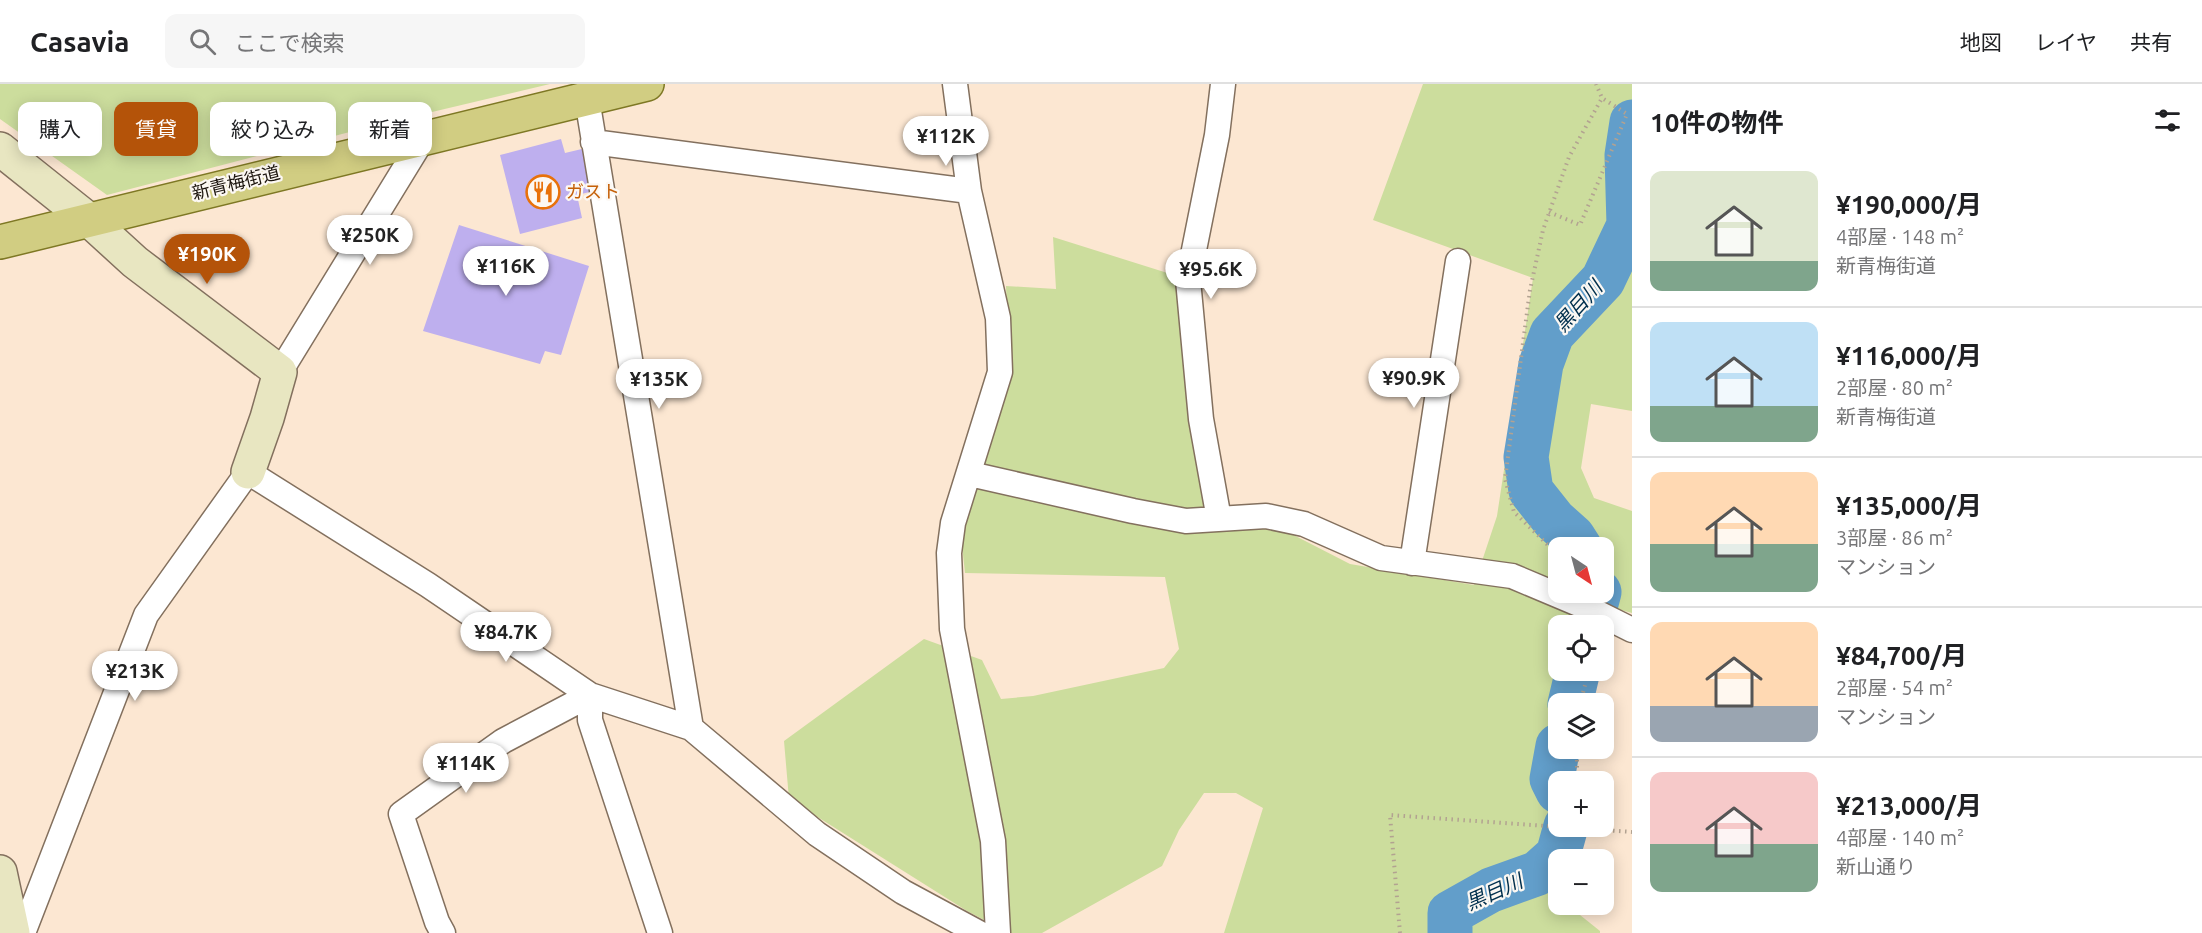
<!DOCTYPE html>
<html lang="ja">
<head>
<meta charset="utf-8">
<style>
	body { margin:0; font-family:Ubuntu,"Noto Sans JP",sans-serif; background:#f6f6f6; color:#202124; height:100vh; display:flex; flex-direction:column; font-size:22px; white-space:nowrap }
	* { box-sizing:border-box; margin:0 }
	p { font-size:20px; color:#757577 }
	.icon { flex:none; width:33px; height:33px; fill:none; stroke:currentColor; stroke-width:2; stroke-linecap:round; stroke-linejoin:round }
	.map { position:relative; flex:1; overflow:hidden }
	.sheet { display:flex; flex-direction:column; background:#fff; width:570px }
	.sheet>* { flex:none }
	.guide { position:absolute; left:18px; top:18px; width:570px; height:54px; display:flex; gap:12px }
	.needle { width:39px; rotate:144deg }
	.buttons { position:absolute; left:1548px; top:453px; display:grid; gap:12px }
	.buttons a { display:grid; place-items:center; width:66px; height:66px; border-radius:12px; background:#fff; box-shadow:0 3px 15px #0003; font-size:30px }
	.price { position:absolute; translate:-50% -51px; padding:0 14px; border-radius:21px; background:#fff; color:#222; font-size:20px; line-height:39px; filter:drop-shadow(0 2px 3px #0008) }
	.price::after { content:''; position:absolute; left:50%; top:36px; width:18px; height:14px; margin-left:-9px; background:inherit; clip-path:polygon(0 0,100% 0,50% 100%) }
	.price.selected { background:#b45309; color:#fff }
	ul { padding:0; list-style:none }
	li { display:flex; align-items:center; gap:18px; height:150px; padding:0 18px }
	li+li { border-top:2px solid #e0e0e0 }
	li span { display:grid; place-items:center; flex:none; width:168px; height:120px; border-radius:12px; color:#555 }
	li>.icon { margin-inline-start:auto }
	span .icon { width:72px; height:72px; fill:#fffc; stroke-width:1 }
	li b { font-size:26px }
	h2 { display:flex; justify-content:space-between; align-items:center; height:72px; padding:0 18px; font-size:26px }
	.pill { padding:0 21px; border-radius:12px; background:#fff; box-shadow:0 3px 15px #0003; font-size:21px; line-height:54px }
	.pill.selected { background:#b45309; color:#fff }
	header { display:flex; align-items:center; gap:36px; box-sizing:border-box; height:84px; padding:0 30px; background:#fff; border-bottom:2px solid #e0e0e0 }
	header strong { font-size:28px }
	nav { display:flex; gap:33px; margin-inline-start:auto; font-size:21px }
	.search { width:420px; height:54px; background:#f6f6f6; display:flex; align-items:center; gap:15px; box-sizing:border-box; padding:0 21px; border-radius:12px; color:#757577; font-size:22px }
	main { display:flex; flex:1; min-height:0 }
	.map>svg:first-child { display:block }
	.green { fill:#ccdd9d; fill-rule:evenodd }
	.lines { fill:none; stroke-linecap:round; stroke-linejoin:round }
	.river { stroke:#629eca; stroke-width:45 }
	.building { fill:#beafee }
	.street-casing { stroke:#83705e; stroke-width:27 }
	.secondary-casing { stroke:#83705e; stroke-width:36 }
	.primary-casing { stroke:#7e7824; stroke-width:36 }
	.path { stroke:#b2a291; stroke-width:4; stroke-dasharray:1.5 4.5; stroke-linecap:butt }
	.street { stroke:#fff; stroke-width:24 }
	.secondary { stroke:#e8e6c1; stroke-width:33 }
	.primary { stroke:#d1cd82; stroke-width:33 }
	.labels { text-anchor:middle; stroke-width:4.5; stroke-linejoin:round; paint-order:stroke }
	.street-label { font-size:18px; fill:#1d160f; stroke:#fcf8f3 }
	.food-label { font-size:18px; fill:#c56008; stroke:#fcf8f3; text-anchor:start }
	.water-label { font-size:20px; font-style:italic; fill:#002f4d; stroke:#fcf8f3 }
</style>
</head>
<body>
<header>
<strong>Casavia</strong>
<div class="search"><svg class="icon" aria-label="search" viewBox="0 0 24 24"><circle cx="10" cy="10" r="6"/><path d="M15 15l6 6"/></svg>ここで検索</div>
<nav><a>地図</a><a>レイヤ</a><a>共有</a></nav>
</header>
<main>
<div class="map">
<svg width="1632" height="849" viewBox="0 0 1632 849">
	<rect width="100%" height="100%" fill="#fce7d2"/>
	<path class="green" d="M0,0H550L373,42L107,111L0,35Z
		M1423,0H1632V327L1591,320L1581,384L1594,414L1632,427V529L1621,526L1608,547L1604,562V542H1558V586L1596,587L1586,619L1558,620V664L1573,665L1566,690L1568,697L1558,698V742L1578,743L1581,753L1577,775L1558,776V820L1570,821V823L1600,847V849H1224L1263,724L1236,709H1204L1179,746L1162,782L1042,849H1009L967,827L789,715L784,657L924,555L982,576L1001,615L1033,612L1164,584L1179,565L1165,493L965,489L961,452L1009,284L1006,202L1056,205L1053,153L1177,192L1212,446L1276,442L1350,480L1474,501L1497,432L1533,194L1373,136ZM1558,464H1604V508H1558Z"/>
	<g class="lines">
		<path class="river" d="M1580,464L1573,453L1554,436L1531,407L1526,373L1541,280L1552,250L1603,196L1629,141L1627,71L1632,38
			M1590,542L1599,508
			M1570,620L1578,586
			M1558,662L1552,695L1558,707
			M1450,849V829L1491,806L1538,789L1558,771L1566,742"/>
	</g>
	<path class="building" d="M561,55L565,69L586,64L594,107L577,111L582,134L520,150L500,71Z
		M459,141L589,182L561,271L545,267L540,280L423,247Z"/>
	<g class="lines">
		<defs>
			<path id="street" d="M955,0L969,107
				M587,15L691,644
				M593,58L969,107L998,234L1000,288L953,439L949,469L952,545L993,757L998,849
				M280,288L424,53
				M970,390L1133,427L1186,437L1266,432L1304,440L1381,474L1512,492L1588,524L1632,546
				M1219,435L1201,335L1188,196L1217,51L1223,0
				M1412,479L1458,177
				M23,849L146,531L248,388L428,501L590,611V636L660,849
				M443,849L437,838L401,730L503,657L590,611L691,644L817,750L903,808L979,849"/>
			<path id="secondary" d="M0,65L89,136L135,178L280,288L267,334L248,388
				M0,788L13,849"/>
			<path id="primary" d="M0,158L647,0"/>
		</defs>
		<use href="#street" class="street-casing"/>
		<use href="#secondary" class="secondary-casing"/>
		<use href="#primary" class="primary-casing"/>
		<path class="path" d="M1549,128L1580,141L1627,30L1602,14L1596,0
			M1558,475L1550,463L1514,428L1505,395L1530,206L1543,146L1569,73L1602,14
			M1580,620L1589,586
			M1577,664V698
			M1400,849L1390,731L1632,748"/>
		<use href="#street" class="street"/>
		<use href="#secondary" class="secondary"/>
		<use href="#primary" class="primary"/>
	</g>
	<defs>
		<symbol id="restaurant-ring" viewBox="-11 -11 22 22"><circle r="9.5" fill="#fcf8f3" stroke="#e8710a" stroke-width="1.5"/><path d="M-5-6h1v4h1v-4h1v4h1v-4h1v5L-1.5 .5V6h-2V.5L-5-1ZM5-6V6H3V1.5H1.5Q1.5-4 5-6Z" fill="#e8710a"/></symbol>
	</defs>
	<g fill-rule="evenodd">
		<use href="#restaurant-ring" x="524" y="89" width="38" height="38"/>
	</g>
	<g class="labels">
		<g class="street-label">
			<text transform="translate(236 99) rotate(-14)" y="6">新青梅街道</text>
		</g>
		<g class="food-label">
			<text x="566" y="114">ガスト</text>
		</g>
		<g class="water-label">
			<text transform="translate(1578 222) rotate(-48)" y="7">黒目川</text>
			<text transform="translate(1494 808) rotate(-24)" y="7">黒目川</text>
		</g>
	</g>
</svg>
<div class="buttons">
<a><svg class="needle" viewBox="-14 -14 28 28"><path d="M0-13l5 13h-10z" fill="#e53935"/><path d="M0 13l5-13h-10z" fill="#757577"/></svg></a>
<a><svg class="icon" aria-label="locate" viewBox="0 0 24 24"><circle cx="12" cy="12" r="6"/><path d="M12 2v4M12 18v4M2 12h4M18 12h4"/></svg></a>
<a><svg class="icon" aria-label="layers" viewBox="0 0 24 24"><path d="M12 4l9 5-9 5-9-5zM3 14l9 5 9-5"/></svg></a>
<a>+</a>
<a>−</a>
</div>
<b class="price" style="left:946px;top:83px">¥112K</b>
<b class="price" style="left:370px;top:182px">¥250K</b>
<b class="price selected" style="left:207px;top:201px">¥190K</b>
<b class="price" style="left:506px;top:213px">¥116K</b>
<b class="price" style="left:1211px;top:216px">¥95.6K</b>
<b class="price" style="left:1414px;top:325px">¥90.9K</b>
<b class="price" style="left:659px;top:326px">¥135K</b>
<b class="price" style="left:506px;top:579px">¥84.7K</b>
<b class="price" style="left:135px;top:618px">¥213K</b>
<b class="price" style="left:466px;top:710px">¥114K</b>
<div class="guide">
<a class="pill">購入</a>
<a class="pill selected">賃貸</a>
<a class="pill">絞り込み</a>
<a class="pill">新着</a>
</div>
</div>
<section class="sheet">
<h2>10件の物件<svg class="icon" aria-label="filters" viewBox="0 0 24 24"><path d="M4 7h16M4 17h16"/><circle cx="9" cy="7" r="2"/><circle cx="15" cy="17" r="2"/></svg></h2>
<ul>
<li><span style="background:linear-gradient(#dfe7d0 75%,#7fa58c 0)"><svg class="icon" aria-label="home" viewBox="0 0 24 24"><path d="M3 11l9-7 9 7M6 9v11h12V9"/></svg></span><div><b>¥190,000/月</b><p>4部屋 · 148 m²</p><p>新青梅街道</p></div></li>
<li><span style="background:linear-gradient(#bfe0f5 70%,#7fa58c 0)"><svg class="icon" aria-label="home" viewBox="0 0 24 24"><path d="M3 11l9-7 9 7M6 9v11h12V9"/></svg></span><div><b>¥116,000/月</b><p>2部屋 · 80 m²</p><p>新青梅街道</p></div></li>
<li><span style="background:linear-gradient(#ffd9b3 60%,#7fa58c 0)"><svg class="icon" aria-label="home" viewBox="0 0 24 24"><path d="M3 11l9-7 9 7M6 9v11h12V9"/></svg></span><div><b>¥135,000/月</b><p>3部屋 · 86 m²</p><p>マンション</p></div></li>
<li><span style="background:linear-gradient(#ffd9b3 70%,#9aa5b1 0)"><svg class="icon" aria-label="home" viewBox="0 0 24 24"><path d="M3 11l9-7 9 7M6 9v11h12V9"/></svg></span><div><b>¥84,700/月</b><p>2部屋 · 54 m²</p><p>マンション</p></div></li>
<li><span style="background:linear-gradient(#f6c9c9 60%,#7fa58c 0)"><svg class="icon" aria-label="home" viewBox="0 0 24 24"><path d="M3 11l9-7 9 7M6 9v11h12V9"/></svg></span><div><b>¥213,000/月</b><p>4部屋 · 140 m²</p><p>新山通り</p></div></li>
</ul>
</section>
</main>
</body>
</html>
